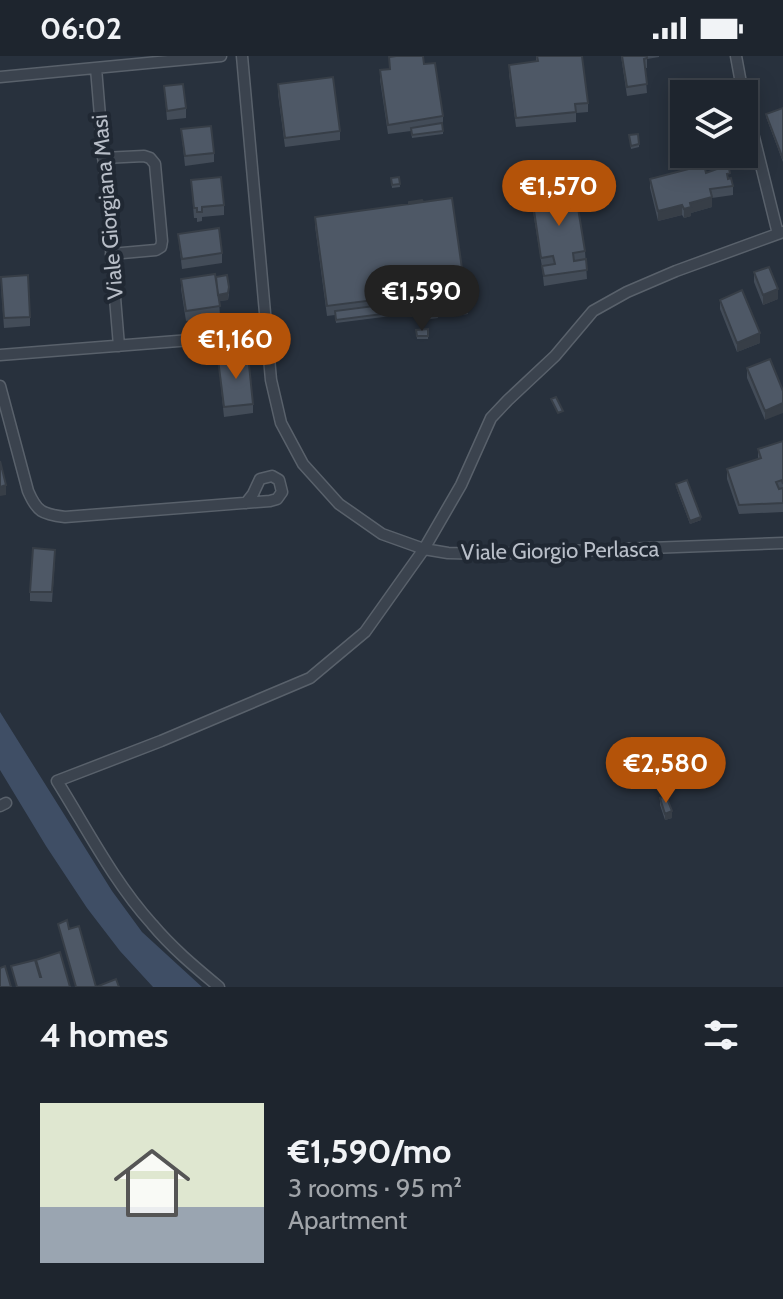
<!DOCTYPE html>
<html lang="en">
<head>
<meta charset="utf-8">
<style>
	body { margin:0; font-family:Cabin,sans-serif; background:#262d36; color:#f1f3f6; height:100vh; display:flex; flex-direction:column; font-size:30px; white-space:nowrap }
	* { box-sizing:border-box; margin:0 }
	p { font-size:26px; color:#a1a5aa }
	.icon { flex:none; width:44px; height:44px; fill:none; stroke:currentColor; stroke-width:2; stroke-linecap:round; stroke-linejoin:round }
	.map { position:relative; height:931px; overflow:hidden }
	.side { display:flex; flex-direction:column; background:#1e252e; flex:1 }
	.side>* { flex:none }
	.buttons { position:absolute; left:670px; top:24px; display:grid; gap:16px }
	.buttons a { display:grid; place-items:center; width:88px; height:88px; border-radius:0px; background:#1e252e; box-shadow:0 4px 20px #0003,0 0 0 2px #3c424a; font-size:40px }
	.price { position:absolute; translate:-50% -68px; padding:0 18px; border-radius:28px; background:#b45309; color:#fff; font-size:26px; line-height:52px; filter:drop-shadow(0 2px 4px #0008) }
	.price::after { content:''; position:absolute; left:50%; top:48px; width:24px; height:18px; margin-left:-12px; background:inherit; clip-path:polygon(0 0,100% 0,50% 100%) }
	.price.on { background:#222; color:#fff }
	ul { padding:0; list-style:none }
	li { display:flex; align-items:center; gap:24px; height:200px; padding:0 40px }
	li span { display:grid; place-items:center; flex:none; width:224px; height:160px; border-radius:0px; color:#555 }
	li>.icon { margin-inline-start:auto }
	span .icon { width:96px; height:96px; fill:#fffc; stroke-width:1 }
	li b { font-size:34px }
	h2 { display:flex; justify-content:space-between; align-items:center; height:96px; padding:0 40px; font-size:34px }
	.status { display:flex; justify-content:space-between; align-items:center; height:56px; padding:0 40px; background:#1e252e; direction:ltr }
	.status svg { height:22px; fill:currentColor }
	.map>svg:first-child { display:block }
	.water { fill:#3f4e65 }
	.lines { fill:none; stroke-linecap:round; stroke-linejoin:round }
	.street-casing { stroke:#59616b; stroke-width:13 }
	.street { stroke:#3b434e; stroke-width:10 }
	.wall { fill:#434c58 }
	.shaded-wall { fill:#373e47 }
	.building { fill:#4e5866; stroke:#373e47; stroke-width:2 }
	.labels { text-anchor:middle; stroke-width:8; stroke-linejoin:round; paint-order:stroke }
	.street-label { font-size:22px; fill:#b8bec8; stroke:#202833 }
</style>
</head>
<body>
<div class="status"><b>06:02</b><svg viewBox="0 0 49 12"><path d="M0 12V9h3v3zM5 12V6h3v6zM10 12V3h3v9zM15 12V0h3v12zM26 1h20v11H26zM47 4h2v5h-2z"/></svg></div>
<div class="map">
<svg width="783" height="931" viewBox="0 0 783 931">
	<rect width="100%" height="100%" fill="#28313d"/>
	<path class="water" d="M0,656L112,835L142,876L202,931H153L120,895L87,852L46,790L0,714Z"/>
	<g class="lines">
		<defs>
			<path id="street" d="M242,0L271,324L281,367L303,408L339,448L382,478L424,493L448,497L491,498L783,487
				M736,0L743,38
				M96,12L119,290
				M0,21L221,0
				M744,41L778,178
				M103,102L144,100L150,102L155,108L162,185L161,191L156,194L111,198
				M0,299L267,278
				M0,330L28,435C37,456 42,458 65,461L270,445L277,443L282,436L279,424L272,420L260,423L253,438L246,447
				M0,750L6,747
				M219,931C195,911 172,892 152,868C114,826 87,773 57,725L161,685L310,622L365,576L424,493L461,429L491,362L508,344L555,300L593,255L627,236L676,215L783,176"/>
		</defs>
		<use href="#street" class="street-casing"/>
		<use href="#street" class="street"/>
	</g>
	<path class="wall" d="M536,0H582L588,47V56L576,57V66L516,71L509,18V9L536,6Z
		M621,0H659V1L647,3V12H645L647,37L627,40Z
		M389,1L424,8L443,60V78L412,82L411,75L388,78L380,24V14L389,13Z
		M278,28L340,75V84L285,91L278,38Z
		M164,30L186,52V62L167,64Z
		M783,52V106L766,61V58Z
		M181,73L214,97V106L185,110Z
		M629,79L639,88V91L631,93Z
		M706,117L730,122L733,130V139L712,142V151L691,157V160L684,162L682,159L658,165L650,132V123Z
		M399,121L400,131L392,132L391,122Z
		M191,124L224,149V159L202,161V165L197,166V162H194Z
		M531,134L585,195L587,223L544,230L542,211L531,143Z
		M315,161L466,241L468,258L457,260L456,252L437,254L438,262L425,264L423,256L336,267L335,259L327,260L315,170Z
		M178,178L222,197V207L182,213Z
		M754,216L778,243L763,249L754,226Z
		M216,221L229,238L228,244L219,245L220,260L186,265L181,233V223Z
		M1,230L30,261V270L4,272Z
		M720,244L760,287L737,296L720,253Z
		M428,273V283H417L416,274Z
		M218,303L253,348V357L224,361Z
		M747,312L783,335L765,364L747,322Z
		M783,385V456L739,458L727,423V413L758,403V393Z
		M676,428L701,464L690,468L676,431Z
		M55,503L52,546L30,545V536Z
		M660,742L672,762L665,764L660,749Z"/>
	<path class="shaded-wall" d="M712,141V151L691,157V160L684,162V153L690,147Z
		M682,149V159L658,165V155Z
		M229,231L228,244L218,245V239Z
		M778,233V243L763,249V239Z
		M760,277V287L737,296V287Z
		M783,347V357L765,364V355Z
		M6,429V439L0,440V431Z
		M701,461V464L690,468V465Z
		M672,755V762L665,764V758Z"/>
	<path class="building" d="M396,0H423L424,8L435,7L443,60L388,69L380,14L390,13L389,1Z
		M537,0H582L588,47L575,48L576,56L516,62L509,9L538,5Z
		M622,0H647V2L644,3L647,28L627,31Z
		M333,21L340,75L285,82L278,28Z
		M183,28L186,52L167,55L164,30Z
		M783,52V103L766,58Z
		M442,67L443,75L412,79L411,72Z
		M211,70L214,97L185,100L181,73Z
		M638,78L639,88L631,90L629,79Z
		M704,109L706,117L728,109L730,117L727,118L728,123L731,122L733,130L710,133L712,141L690,147L691,151L684,153L682,149L658,155L650,123Z
		M221,121L224,149L202,151V156H197V152H194L191,124Z
		M399,121L400,128L392,129L391,122Z
		M574,127L585,195L573,197L574,205L586,203L587,214L544,220L542,210L555,208L553,200L541,202L531,134Z
		M452,142L466,241L406,249L405,240L327,250L315,161Z
		M422,144L423,146L409,148V146Z
		M219,172L222,197L182,203L178,178Z
		M769,211L778,233L763,239L754,216Z
		M215,218L220,250L186,255L181,223Z
		M28,219L30,261L4,262L1,221Z
		M227,219L229,231L228,237L218,239L216,221Z
		M742,234L760,277L737,287L720,244Z
		M405,246L406,255L336,264L335,255Z
		M467,247L468,255L457,256L456,248Z
		M436,251L438,259L425,261L423,253Z
		M428,273V280H417L416,274Z
		M242,298V300L248,299L253,348L224,351L218,303Z
		M770,303L783,335V347L765,355L747,312Z
		M556,341L563,355L558,357L551,343Z
		M783,385V428L782,424L776,426L779,433L783,432V447L739,449L727,413L761,402L758,393Z
		M0,405L6,429L0,431Z
		M687,424L701,461L690,465L676,428Z
		M33,492L55,494L52,536H30Z
		M666,740L672,755L665,758L660,742Z
		M67,864L69,873L79,870L96,931H76L58,868Z
		M60,896L70,931H17L11,910L35,904L40,921H41L36,904Z
		M5,910L11,931H0V912Z
		M116,923L119,931H96Z"/>
	<g class="labels">
		<g class="street-label">
			<text transform="translate(107 151) rotate(-95)" y="8">Viale Giorgiana Masi</text>
			<text transform="translate(560 494) rotate(-1)" y="8">Viale Giorgio Perlasca</text>
		</g>
	</g>
</svg>
<div class="buttons">
<a><svg class="icon" aria-label="layers" viewBox="0 0 24 24"><path d="M12 4l9 5-9 5-9-5zM3 14l9 5 9-5"/></svg></a>
</div>
<b class="price" style="left:559px;top:172px">€1,570</b>
<b class="price on" style="left:422px;top:277px">€1,590</b>
<b class="price" style="left:236px;top:325px">€1,160</b>
<b class="price" style="left:666px;top:749px">€2,580</b>
</div>
<section class="side">
<h2>4 homes<svg class="icon" aria-label="filters" viewBox="0 0 24 24"><path d="M4 7h16M4 17h16"/><circle cx="9" cy="7" r="2"/><circle cx="15" cy="17" r="2"/></svg></h2>
<ul>
<li><span style="background:linear-gradient(#dfe7d0 65%,#9aa5b1 0)"><svg class="icon" aria-label="home" viewBox="0 0 24 24"><path d="M3 11l9-7 9 7M6 9v11h12V9"/></svg></span><div><b>€1,590/mo</b><p>3 rooms · 95 m²</p><p>Apartment</p></div></li>
</ul>
</section>
</body>
</html>
